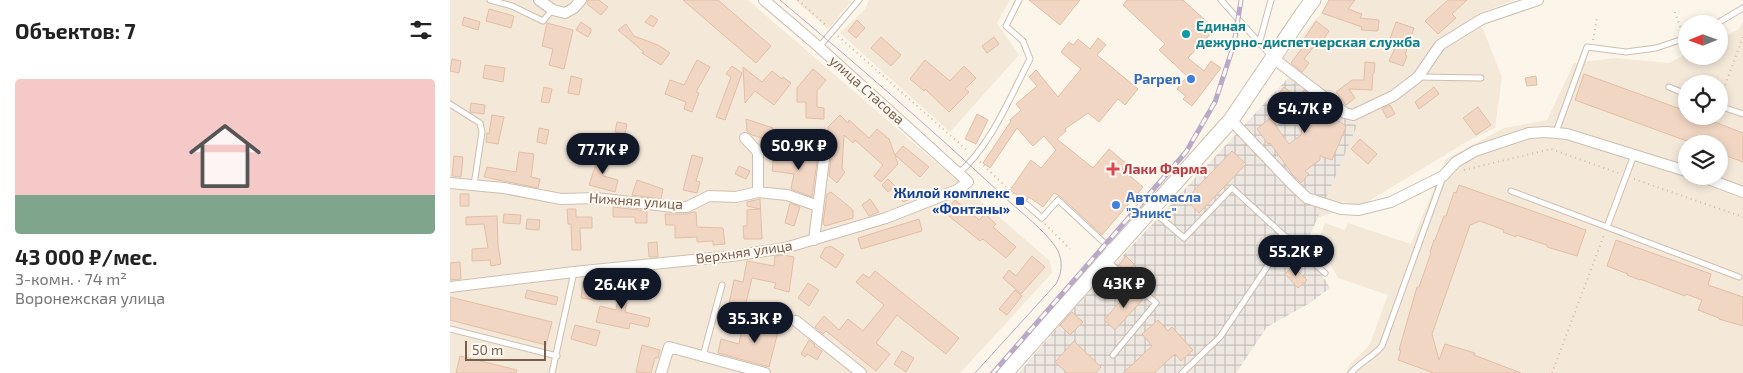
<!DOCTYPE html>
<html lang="ru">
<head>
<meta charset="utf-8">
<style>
	body { margin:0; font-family:"Exo 2",sans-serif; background:#f6f6f6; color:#222; height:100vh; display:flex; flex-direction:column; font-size:19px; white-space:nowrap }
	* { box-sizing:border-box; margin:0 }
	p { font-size:16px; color:#767676 }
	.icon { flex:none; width:28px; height:28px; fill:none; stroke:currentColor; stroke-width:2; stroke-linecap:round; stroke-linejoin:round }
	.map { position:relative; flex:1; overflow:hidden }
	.details { display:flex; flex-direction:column; background:#fff; width:450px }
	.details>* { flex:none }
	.needle { width:32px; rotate:269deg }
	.buttons { position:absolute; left:1228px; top:15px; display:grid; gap:10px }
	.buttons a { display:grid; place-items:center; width:50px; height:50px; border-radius:50%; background:#fff; box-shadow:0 2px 8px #0003; font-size:25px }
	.scale { position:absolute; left:15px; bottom:12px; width:81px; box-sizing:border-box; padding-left:5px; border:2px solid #775e4e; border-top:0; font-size:14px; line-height:18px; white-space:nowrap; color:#775e4e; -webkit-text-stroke:4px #fefaf1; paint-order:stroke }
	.price { position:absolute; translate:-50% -42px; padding:0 11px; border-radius:18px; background:#111827; color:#fff; font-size:16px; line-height:32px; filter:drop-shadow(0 1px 2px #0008) }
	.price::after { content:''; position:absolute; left:50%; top:30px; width:15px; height:11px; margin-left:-8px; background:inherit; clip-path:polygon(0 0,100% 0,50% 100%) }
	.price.selected { background:#222; color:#fff }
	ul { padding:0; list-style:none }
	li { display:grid; align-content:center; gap:10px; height:265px; padding:0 15px }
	li span { display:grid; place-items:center; height:155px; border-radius:5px; color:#555 }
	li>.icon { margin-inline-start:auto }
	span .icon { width:90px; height:90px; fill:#fffc; stroke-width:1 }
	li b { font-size:21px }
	h2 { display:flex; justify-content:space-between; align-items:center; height:60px; padding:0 15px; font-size:21px }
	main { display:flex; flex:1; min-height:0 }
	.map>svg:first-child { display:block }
	.residential { fill:#f4e8d9; fill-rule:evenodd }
	.industrial { fill:url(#industrial-grid) }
	.building { fill:#f1d6c3; stroke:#e3bea4 }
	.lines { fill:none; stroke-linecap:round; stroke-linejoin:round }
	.lane-casing { stroke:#cebeb0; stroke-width:7 }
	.street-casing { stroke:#cebeb0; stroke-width:12 }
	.secondary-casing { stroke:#d1bfae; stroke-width:17 }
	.path { stroke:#d6baa5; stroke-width:2; stroke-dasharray:1 4; stroke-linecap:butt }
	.lane { stroke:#fff; stroke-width:5 }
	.street { stroke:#fff; stroke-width:10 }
	.secondary { stroke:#fff; stroke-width:15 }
	.tram { stroke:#b9a8c7; stroke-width:1 }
	.rail-casing { stroke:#b9a8c7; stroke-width:5 }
	.rail { stroke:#fefaf1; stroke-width:3; stroke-dasharray:9; stroke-linecap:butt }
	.culture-dot { fill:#0f9aa8; stroke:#fefaf1; stroke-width:2 }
	.shop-dot { fill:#3f7fe0; stroke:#fefaf1; stroke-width:2 }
	.health-dot { fill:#e0444e; stroke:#fefaf1; stroke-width:2 }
	.transit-dot { fill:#1a4fb4; stroke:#fefaf1; stroke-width:2 }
	.labels { text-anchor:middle; stroke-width:4; stroke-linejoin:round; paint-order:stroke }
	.culture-label { font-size:14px; font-weight:bold; fill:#0d838f; stroke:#fefaf1; text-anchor:start }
	.shop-label { font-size:14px; font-weight:bold; fill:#366cbe; stroke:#fefaf1; text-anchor:end }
	.street-label { font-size:14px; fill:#775e4e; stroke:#fefaf1 }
	.health-label { font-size:14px; font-weight:bold; fill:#be3a42; stroke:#fefaf1; text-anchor:start }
	.transit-label { font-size:14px; font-weight:bold; fill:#164399; stroke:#fefaf1; text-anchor:end }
</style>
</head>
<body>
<main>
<section class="details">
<h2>Объектов: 7<svg class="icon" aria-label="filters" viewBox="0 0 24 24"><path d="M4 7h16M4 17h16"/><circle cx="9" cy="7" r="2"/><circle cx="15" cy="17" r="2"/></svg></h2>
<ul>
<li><span style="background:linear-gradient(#f6c9c9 75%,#7fa58c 0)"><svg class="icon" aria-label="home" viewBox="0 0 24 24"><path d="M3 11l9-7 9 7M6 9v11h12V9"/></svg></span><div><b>43 000 ₽/мес.</b><p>3-комн. · 74 m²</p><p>Воронежская улица</p></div></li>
</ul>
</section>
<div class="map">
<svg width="1293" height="373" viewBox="0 0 1293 373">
	<defs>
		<pattern id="industrial-grid" width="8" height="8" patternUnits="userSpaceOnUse" patternTransform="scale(1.25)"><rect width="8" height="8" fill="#eee8e3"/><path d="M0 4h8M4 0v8" fill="none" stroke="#c6bfba"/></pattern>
	</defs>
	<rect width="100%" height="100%" fill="#fcf6ea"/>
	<path class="residential" d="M0,0H298L600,261L602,273L510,373H0Z
		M345,0H402L378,29Z
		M419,0H560L547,23L569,55L500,132L390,33L415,9Z
		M882,0H1065L1027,14L1052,77L1045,128L1020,140L919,201L867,218L906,126L838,78L833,58Z
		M1293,22V373H896L900,364L919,346L938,295L888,278L868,242L875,223L895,230L898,223L961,244L996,159L1054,128L1097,120L1124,63L1165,58L1219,63L1236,54V56H1269V39L1289,29ZM1236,84H1269V116H1236ZM1236,144H1269V176H1236Z"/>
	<path class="industrial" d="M838,78L907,126L855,247L880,288L860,303L817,327L786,373H569L615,318Z"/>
	<path class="building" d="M138,0H149L158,7L151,15L137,4Z
		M233,0H268L321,46L306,63Z
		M579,0H630L610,25Z
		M677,0H733L765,29L738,58L754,71L761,61L771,68L742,106L733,99L736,96L727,89L737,76L709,50L715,44L673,5Z
		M879,0H905L898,9L912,14L910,18L929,20L928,31L911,30L912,27L872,13Z
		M998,0H1017L1002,14L1006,18L988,34L975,21Z
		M39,9L64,16L61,28L36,21Z
		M201,15L208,20L203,27L195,22Z
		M14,17L30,22L28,30L12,25Z
		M407,20L415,28L406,38L398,31Z
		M866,21L879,31L871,43L868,41L854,59L859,63L852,72L841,63L853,47L850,45Z
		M131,22L141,29V32L138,37L126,30Z
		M946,22L964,28L955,55L957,56L953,66L939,61L948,42L940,39Z
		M97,23L123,30L114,69L99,65L103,49L92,46Z
		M176,24L184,36L208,45L220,53L211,65L192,53L194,52L168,30Z
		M431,37L451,55L441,66L421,48Z
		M544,37L549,44L537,53L532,46Z
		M648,38L656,45L647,55L688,89L675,105L668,99L649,122L638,113L615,129L616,131L607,139L643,168L659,149L677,164L672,169L693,187L652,235L611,197L604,193L593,207L579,197L577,200H574L560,190L581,160L591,168L606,150L594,136L583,146L567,128L540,168L533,163L561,121L560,120L571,110L566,104L587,86L579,77L586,70L608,97L631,69L611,52L619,42L623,45L628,39L640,49Z
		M2,59L11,61L9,73L0,71Z
		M247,60L260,67L246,92L249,93L242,112L234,109L236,102L215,94L220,80L234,85Z
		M475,60L500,81L514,66L526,78L515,89L519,92L499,112L475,89L474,91L460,79Z
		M915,62L925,63L924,73H923L922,90L899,89L905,98L896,105L886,92L902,80H914Z
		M35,65L55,68L53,82L33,78Z
		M282,66L292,73L275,120L266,117L281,77L276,74Z
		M293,67L312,82L322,71L332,79L333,77L341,83L324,105L305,91L295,103Z
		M363,69L376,80L367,91V107L374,108V119L356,118V102H347V88Z
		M1134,74L1236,111V116H1249L1293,133V162L1269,153L1272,144H1245L1125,100Z
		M121,76L132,79L129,95L118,93Z
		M1086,76L1087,85L1077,86L1075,78Z
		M94,87L102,89L99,103L91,102Z
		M834,87L848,98L854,90L883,115L880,118L892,123L896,127L882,160L870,156V160L855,171L859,174L851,183L842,174L820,143L818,144L807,129L820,118L839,144L851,135L852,125L836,111L840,107L826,97Z
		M984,87L989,94L969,109L965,102Z
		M21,103L35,105L34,114L20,112Z
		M940,105L945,114L937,118L932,109Z
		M1028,107L1041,125L1026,135L1013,118Z
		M527,114L538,120L526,144L515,139Z
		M42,115L54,117L48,144L36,142L37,133L39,134Z
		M390,115L398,123L399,120L419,138L427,129L439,139L448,164L431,182L424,176L433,165L405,140L403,143L394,135L392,169L395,172L387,183L379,176L383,143L379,137L378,127Z
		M296,119L323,128L320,140L302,135L297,131Z
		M167,122L177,124L175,134L165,132Z
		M89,128L99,130L96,144L87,142Z
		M910,139L927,154L918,164L901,149Z
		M453,146L479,167L470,177L445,155Z
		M348,151L368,155L362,197L341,189L344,174L322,171L324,155L346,158Z
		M782,151L796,164L749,213L736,199Z
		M69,152L84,154L81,177L90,179L88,188L34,177L37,167L66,172Z
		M150,152L161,155L153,176L168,180L165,192L139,185Z
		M242,155L253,158L246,181L250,182L247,193L233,190Z
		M4,156L13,157L11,177L2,176Z
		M289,166L300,171L296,179L285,174Z
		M438,179L445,186L438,192L432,185Z
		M187,180L213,189L211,199L182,195Z
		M1009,185L1136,230L1127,256L1097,247V245L1066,235V237L1053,232L1054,230L1030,221L1020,225L982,334L989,360L995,344L1025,353L1024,355L1071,373H984L948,360L951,350H949L967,287H969L981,253L980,252L984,240H985L994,216H996L1004,192L1006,193Z
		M459,190L462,198L453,202L450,194Z
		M381,192L403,210V218L375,226L373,223L377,194Z
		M10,194H19V206H10Z
		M310,199L312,239H294L293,226H297V210L310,209L297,206V202Z
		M420,199L429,212L419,216L412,205Z
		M505,200L529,220L535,214L546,224L543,227L566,247L556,258L533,239L530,241L494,212Z
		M340,203L350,207L344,226L335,223Z
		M163,207L197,211V223H185V217H163Z
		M117,209H126V217H142V228H130L131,250H122L121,224H118Z
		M243,212H246L247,227L273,228L275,244L263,245V241L247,242V237L225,238V225H216L215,214H237Z
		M54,214L71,215L70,224L53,223Z
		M47,216L48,245L51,264L41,266L40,260L22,261V249L38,248L34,224L16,225V217Z
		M77,219L90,220L89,230L76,229Z
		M469,219L472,231L411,249L408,238Z
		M1166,240L1261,274L1258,285L1293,297V326L1269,319V318L1248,310L1252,300L1236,294L1235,296L1190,279V280L1177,275L1178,274L1157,266Z
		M207,242L208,257H199L198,243Z
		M381,246L394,255L386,268L370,257L375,248Z
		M333,255L344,257L339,292L324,288L326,283L302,278L295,307L279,304L284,280L293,282L297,261L324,266L325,256Z
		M582,256L595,267L571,294L553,278L559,270L566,276Z
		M676,256L684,264L679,270L677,269L675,271L669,265Z
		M10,262L11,279L0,280V263Z
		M843,266L857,280L848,288L835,274Z
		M425,271L509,338L496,354L447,315L426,343L440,354L426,371L376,331L373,334L365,327L374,316L389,330L398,319L413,331L434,305L406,282L413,274L419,278Z
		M663,272L670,278L665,282L659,276Z
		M179,273L182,274L175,312L200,318L198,327L180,323L179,329L146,322L150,306L166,310L173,274Z
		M133,282L146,284L144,300L131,298Z
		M358,283L369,290L359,306L348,298Z
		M682,288L694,298L665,330L654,320Z
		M77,290L108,297L106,305L75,298Z
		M565,290L572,296L557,315L549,309Z
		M0,297L102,322L96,345L0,320Z
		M333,305H335L332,315L335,316L334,327L330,324L319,367L268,353L271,339L289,344L292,328L316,334L318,328Z
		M622,312L633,322L620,335L610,325Z
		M708,320L718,331L722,327L743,350L731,361L725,354L704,373H673L702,346L692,334Z
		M125,325L150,331L146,346L121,339Z
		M359,340L365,345L364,346L372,351L367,360L357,354L355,357L351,354Z
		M624,341L651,367L646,373H617L605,362Z
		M192,345L210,350L208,358H205L201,373L186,372Z
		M452,351L464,358L456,372L444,364Z
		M10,356L67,370L66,373H6Z"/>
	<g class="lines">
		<defs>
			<path id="lane" d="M40,0L62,6L93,21L102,10
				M771,0L822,57
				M1266,24L1293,8
				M809,44L821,0
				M369,47L409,0
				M968,77L1031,78
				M1219,87L1236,94
				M0,104L30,123L32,132L24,185
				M1269,106L1293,114
				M1106,132L1137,47L1176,52L1206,48L1236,38
				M509,173C541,145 560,97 580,59L573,41L556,26L569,0
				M1061,191L1157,227L1184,155
				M576,204L592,218L608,200L662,250
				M703,211L734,238L782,188L875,273
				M1157,227L1289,277
				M657,261L706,303L663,355
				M0,329L107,356
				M253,356L272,285
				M102,373L124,272
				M732,373L770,337L837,237
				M901,373C910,362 923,357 932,346L993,177"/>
			<path id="street" d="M89,0L103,10L115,13L124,8L131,0
				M823,58L895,113L903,115L943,96L968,77L990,45L1032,19L1088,0
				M781,120L842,184L857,198L891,209L909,210L941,202L993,176L1006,162L1025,151L1079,133L1097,132L1117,134L1236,171
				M295,138L308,152V192
				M1250,176L1293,192
				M0,183L54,188L111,199L146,198L224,207H237L259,196L286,197L308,192L337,195L368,206
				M364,240L376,143
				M0,287L124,272L282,256L335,248L436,218L507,190L518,182L369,47L314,0
				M346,321L411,373
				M211,373L219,347L315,373"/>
			<path id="secondary" d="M555,373L781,120L854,12L863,0"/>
		</defs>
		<use href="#lane" class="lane-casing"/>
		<use href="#street" class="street-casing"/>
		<use href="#secondary" class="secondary-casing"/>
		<path class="path" d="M348,0L377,26
			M1225,12L1232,32
			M388,36L519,152
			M1143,40L1147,18
			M1270,99L1293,37
			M530,162L570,200
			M1014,170L1101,149L1168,173
			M1184,179L1293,217
			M595,224L620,249
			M1102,373L1154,235"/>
		<use href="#lane" class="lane"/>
		<use href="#street" class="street"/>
		<use href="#secondary" class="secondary"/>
		<path class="tram" d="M330,0C404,62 478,126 549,192C565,208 598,232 608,251C613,262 612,273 606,284L525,373"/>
		<defs>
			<path id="rail" d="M543,373L736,152L765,102L784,44L791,0"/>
		</defs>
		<use href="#rail" class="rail-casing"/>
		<use href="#rail" class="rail"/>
	</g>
	<circle class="culture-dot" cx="736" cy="34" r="5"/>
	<g class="shop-dot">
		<circle cx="741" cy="79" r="5"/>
		<circle cx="666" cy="205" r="5"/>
	</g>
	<path class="health-dot" d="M660.5 161.5h5v5h5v5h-5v5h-5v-5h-5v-5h5z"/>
	<rect class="transit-dot" x="565" y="196" width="10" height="10" rx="2.5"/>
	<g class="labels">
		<g class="culture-label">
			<text x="746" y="31">Единая<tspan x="746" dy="16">дежурно-диспетчерская служба</tspan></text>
		</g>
		<g class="shop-label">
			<text x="731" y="84">Parpen</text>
			<text x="676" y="202" text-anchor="start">Автомасла<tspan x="676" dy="16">"Эникс"</tspan></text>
		</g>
		<g class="street-label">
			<text transform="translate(417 90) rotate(42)" y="5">улица Стасова</text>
			<text transform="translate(186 201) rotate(4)" y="5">Нижняя улица</text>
			<text transform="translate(294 252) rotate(-8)" y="5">Верхняя улица</text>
		</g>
		<g class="health-label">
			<text x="673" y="174">Лаки Фарма</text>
		</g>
		<g class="transit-label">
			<text x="560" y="198">Жилой комплекс<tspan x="560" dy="16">«Фонтаны»</tspan></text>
		</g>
	</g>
</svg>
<div class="buttons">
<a><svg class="needle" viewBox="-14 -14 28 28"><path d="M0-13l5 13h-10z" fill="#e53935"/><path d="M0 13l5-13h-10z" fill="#767676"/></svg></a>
<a><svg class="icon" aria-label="locate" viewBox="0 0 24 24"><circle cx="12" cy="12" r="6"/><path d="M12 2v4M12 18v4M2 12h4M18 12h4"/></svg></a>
<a><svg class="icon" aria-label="layers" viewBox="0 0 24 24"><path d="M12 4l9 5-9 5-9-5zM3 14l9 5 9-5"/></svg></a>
</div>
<div class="scale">50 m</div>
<b class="price" style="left:855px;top:134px">54.7K ₽</b>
<b class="price" style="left:349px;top:171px">50.9K ₽</b>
<b class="price" style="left:153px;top:175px">77.7K ₽</b>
<b class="price" style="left:846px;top:277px">55.2K ₽</b>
<b class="price selected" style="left:674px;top:309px">43K ₽</b>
<b class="price" style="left:172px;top:310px">26.4K ₽</b>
<b class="price" style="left:305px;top:344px">35.3K ₽</b>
</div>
</main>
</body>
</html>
